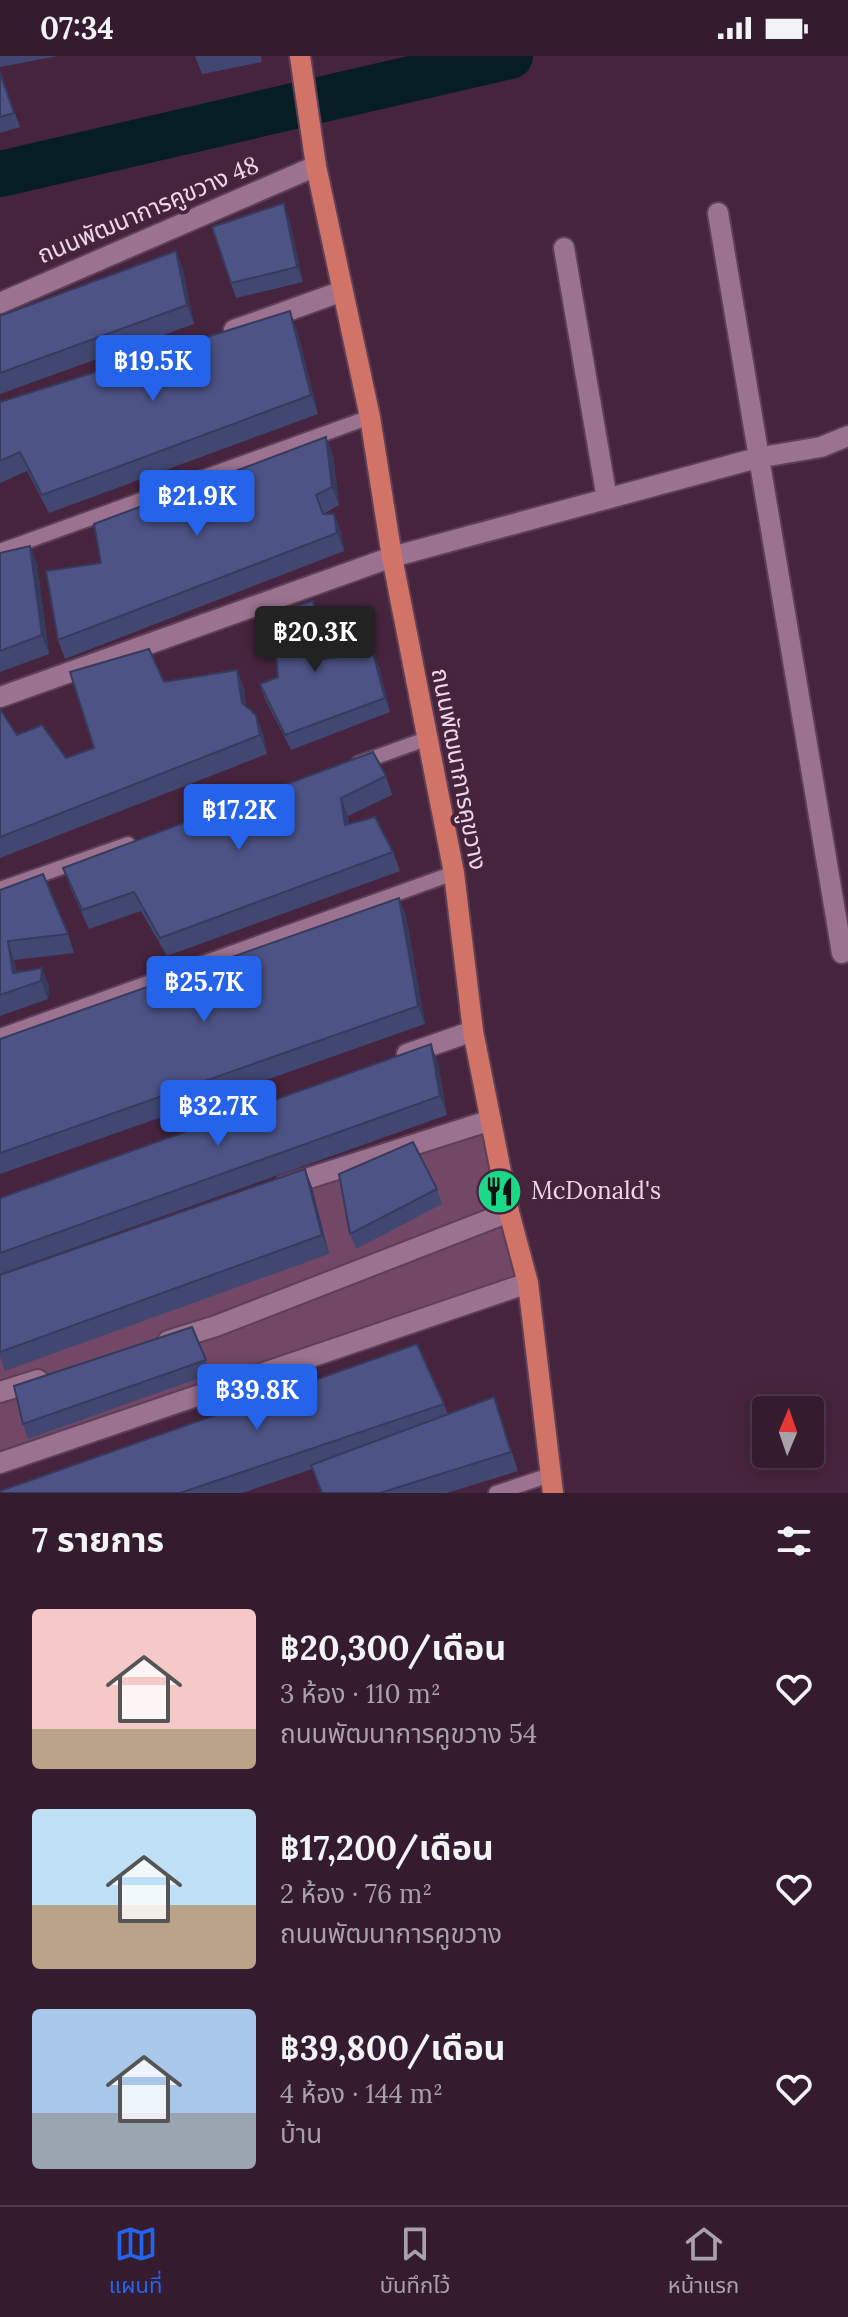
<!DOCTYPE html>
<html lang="th">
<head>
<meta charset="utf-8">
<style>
	body { margin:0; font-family:Lora,"Noto Sans Thai",serif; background:#3f283a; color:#f1f3f6; height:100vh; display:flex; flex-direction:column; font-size:30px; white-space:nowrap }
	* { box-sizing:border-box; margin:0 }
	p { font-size:26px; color:#a9a1aa }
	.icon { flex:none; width:44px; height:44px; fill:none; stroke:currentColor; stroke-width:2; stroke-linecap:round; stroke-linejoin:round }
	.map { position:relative; height:1437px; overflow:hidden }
	.side { display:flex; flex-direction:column; background:#341b2e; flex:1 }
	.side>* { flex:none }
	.needle { width:52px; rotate:2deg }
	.buttons { position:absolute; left:752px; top:1340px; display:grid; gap:16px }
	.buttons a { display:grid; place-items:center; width:72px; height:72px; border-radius:8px; background:#341b2e; box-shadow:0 4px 20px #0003,0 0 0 2px #4e394a; font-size:40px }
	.price { position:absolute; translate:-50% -68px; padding:0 18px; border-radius:8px; background:#2563eb; color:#fff; font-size:26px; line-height:52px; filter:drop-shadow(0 2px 4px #0008) }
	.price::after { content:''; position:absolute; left:50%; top:48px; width:24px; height:18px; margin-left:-12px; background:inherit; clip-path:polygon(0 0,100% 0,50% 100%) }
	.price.current { background:#222; color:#fff }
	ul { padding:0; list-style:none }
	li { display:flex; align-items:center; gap:24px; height:200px; padding:0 32px }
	li span { display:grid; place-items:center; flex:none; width:224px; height:160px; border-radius:8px; color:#555 }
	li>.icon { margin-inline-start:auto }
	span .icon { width:96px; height:96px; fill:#fffc; stroke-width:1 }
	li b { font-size:34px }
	h2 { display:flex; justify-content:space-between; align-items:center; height:96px; padding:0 32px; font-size:34px }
	.status { display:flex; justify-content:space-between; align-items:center; height:56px; padding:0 40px; background:#341b2e; direction:ltr }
	.status svg { height:22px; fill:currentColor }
	.tabs { display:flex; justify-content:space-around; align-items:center; height:112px; border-top:2px solid #4e394a; background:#341b2e; font-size:22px; color:#a9a1aa }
	.tabs a { display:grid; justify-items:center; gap:4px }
	.tabs .current { color:#2563eb }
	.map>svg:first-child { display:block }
	.green { fill:#724866 }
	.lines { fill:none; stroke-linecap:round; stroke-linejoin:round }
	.river { stroke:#051d23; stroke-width:46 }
	.service-casing { stroke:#5e4056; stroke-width:18 }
	.minor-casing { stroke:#5e4056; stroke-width:24 }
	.primary-casing { stroke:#5e4056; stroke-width:24 }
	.service { stroke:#9b728f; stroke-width:14 }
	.minor { stroke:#9b728f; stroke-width:20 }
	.primary { stroke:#d27367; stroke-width:20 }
	.wall { fill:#424772 }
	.shaded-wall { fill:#363a5d }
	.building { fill:#4d5385; stroke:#363a5d; stroke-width:2 }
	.labels { text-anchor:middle; stroke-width:8; stroke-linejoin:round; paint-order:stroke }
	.street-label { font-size:24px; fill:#eed7e6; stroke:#46243d }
	.poi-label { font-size:24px; fill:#eed7e6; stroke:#46243d; text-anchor:start }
</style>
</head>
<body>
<div class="status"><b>07:34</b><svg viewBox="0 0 49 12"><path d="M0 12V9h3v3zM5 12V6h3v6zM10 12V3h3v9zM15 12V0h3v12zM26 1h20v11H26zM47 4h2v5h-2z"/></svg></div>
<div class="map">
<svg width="848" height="1437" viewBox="0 0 848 1437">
	<rect width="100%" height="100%" fill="#46243d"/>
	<path class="green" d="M491,1064L528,1227L0,1407V1222Z"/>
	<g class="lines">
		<path class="river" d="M0,118L510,0"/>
		<defs>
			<path id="service" d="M0,495L370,361
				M359,707L426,683
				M0,833L128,788
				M0,980L454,817
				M496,1437L550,1419"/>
			<path id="minor" d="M718,157L842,897
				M564,192L607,443
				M0,247L316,110
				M234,274L340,236
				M0,641L392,501L757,402L821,391L848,380
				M407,998L473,975
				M284,1130L491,1064
				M168,1285L216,1270L509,1156
				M0,1336L38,1324
				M0,1407L528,1227"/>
			<path id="primary" d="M300,0L316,110L370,361L392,501L454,817L473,975L509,1156L528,1227L553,1437"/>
		</defs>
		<use href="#service" class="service-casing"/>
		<use href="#minor" class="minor-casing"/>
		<use href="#primary" class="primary-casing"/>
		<use href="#service" class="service"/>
		<use href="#minor" class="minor"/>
		<use href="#primary" class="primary"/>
	</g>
	<path class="wall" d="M0,0H58L0,11Z
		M195,0H261L262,6L202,18Z
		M0,16L20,71L0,77Z
		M289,162L303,226L236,242L212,171Z
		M176,195L183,214L194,268L0,338V260Z
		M297,274L318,358L49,457L27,415L0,427V346Z
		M333,399L339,449L323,458H334L341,477L344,495L65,603L58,584L101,507Z
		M0,497L37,508L49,598L0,616Z
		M313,545L318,559L327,602L379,611L390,656L291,694L265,643L260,628L278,621Z
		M164,626L244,632L246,651L256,659L263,678L267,698L0,802V653L17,679L66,702L94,692Z
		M386,720L392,739L348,760L349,768L393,796L400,815L167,900L141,855L89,873L70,831L63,812Z
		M0,834L68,878L74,897L14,904L17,917L42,912L49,930L48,943L0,960Z
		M399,842L406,860L425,968L0,1118V983Z
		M438,1007L447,1059L0,1218V1142Z
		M305,1113L312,1131L329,1198L5,1315L0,1301V1219Z
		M437,1133L442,1148L356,1193L350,1178Z
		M206,1304L211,1318L28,1383L23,1368Z
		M494,1341L518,1415L447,1437H321L312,1413L242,1437H0L444,1348L448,1358Z"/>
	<path class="shaded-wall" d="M284,147L289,162L303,226L297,211Z
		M176,195L183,214L194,268L187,249Z
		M290,255L297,274L318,358L311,339Z
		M326,381L333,399L339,449L332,431Z
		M334,458L341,477L344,495L337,477Z
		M30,490L37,508L49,598L42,579Z
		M313,545L318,559L330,617L324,603Z
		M373,597L379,611L390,656L385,642Z
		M237,614L244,632L248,666L242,647Z
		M256,659L263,678L267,698L260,679Z
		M341,742L348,760L352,788L345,769Z
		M399,842L406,860L425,968L418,950Z
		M8,885L14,904L20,936L13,917Z
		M42,912L49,930L48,943L41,925Z
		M431,988L438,1007L447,1059L440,1040Z
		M305,1113L312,1131L329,1198L322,1179Z"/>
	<path class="building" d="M0,17L14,57L0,61Z
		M284,147L297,211L231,227L212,171Z
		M176,195L187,249L0,317V260Z
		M290,255L311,339L42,439L20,396L0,405V346Z
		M326,381L332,431L316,439L323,458H334L337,477L58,584L46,515L101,507L94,468Z
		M30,490L42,579L0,595V497Z
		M313,545L324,603L373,597L385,642L285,679L260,628L278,621L272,557Z
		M149,593L164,626L237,614L242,647L256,659L260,679L0,781V653L17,679L42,669L66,702L94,692L70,616Z
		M373,696L386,720L341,742L345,769L375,761L393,796L160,882L134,836L82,854L63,812Z
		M43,818L68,878L8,885L13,917L42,912L41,925L0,939V834Z
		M399,842L418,950L0,1097V983Z
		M431,988L440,1040L0,1197V1142Z
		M413,1086L437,1133L350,1178L339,1118Z
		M305,1113L322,1179L0,1296V1219Z
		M192,1271L206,1304L23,1368L14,1330Z
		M417,1288L444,1348L180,1437H0V1435Z
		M494,1341L511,1396L380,1437H322L311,1409Z"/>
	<defs>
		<symbol id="restaurant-disc" viewBox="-11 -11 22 22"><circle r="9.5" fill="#1cd988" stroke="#46243d"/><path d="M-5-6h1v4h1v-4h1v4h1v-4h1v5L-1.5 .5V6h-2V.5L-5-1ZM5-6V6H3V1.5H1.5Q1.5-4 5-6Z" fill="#111"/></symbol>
	</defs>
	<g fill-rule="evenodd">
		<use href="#restaurant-disc" x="474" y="1110" width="51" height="51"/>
	</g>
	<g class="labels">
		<g class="street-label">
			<text transform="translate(148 154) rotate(-23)" y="8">ถนนพัฒนาการคูขวาง 48</text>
			<text transform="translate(459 713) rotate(79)" y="8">ถนนพัฒนาการคูขวาง</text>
		</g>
		<g class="poi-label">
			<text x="531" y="1143">McDonald's</text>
		</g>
	</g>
</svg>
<div class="buttons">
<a><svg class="needle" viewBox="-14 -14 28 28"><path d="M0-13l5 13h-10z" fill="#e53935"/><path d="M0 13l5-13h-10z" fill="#a9a1aa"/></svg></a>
</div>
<b class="price" style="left:153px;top:347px">฿19.5K</b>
<b class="price" style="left:197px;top:482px">฿21.9K</b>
<b class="price current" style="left:315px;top:618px">฿20.3K</b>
<b class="price" style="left:239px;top:796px">฿17.2K</b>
<b class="price" style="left:204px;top:968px">฿25.7K</b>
<b class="price" style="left:218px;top:1092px">฿32.7K</b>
<b class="price" style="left:257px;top:1376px">฿39.8K</b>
</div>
<section class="side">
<h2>7 รายการ<svg class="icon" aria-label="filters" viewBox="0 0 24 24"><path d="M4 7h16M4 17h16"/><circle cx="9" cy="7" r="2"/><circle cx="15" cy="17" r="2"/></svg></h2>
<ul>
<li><span style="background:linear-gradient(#f6c9c9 75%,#b9a48a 0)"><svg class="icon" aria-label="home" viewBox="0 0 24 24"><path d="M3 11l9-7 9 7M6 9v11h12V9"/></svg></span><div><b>฿20,300/เดือน</b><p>3 ห้อง · 110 m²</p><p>ถนนพัฒนาการคูขวาง 54</p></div><svg class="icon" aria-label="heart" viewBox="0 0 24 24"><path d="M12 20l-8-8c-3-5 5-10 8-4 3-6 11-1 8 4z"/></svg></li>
<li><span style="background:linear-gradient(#bfe0f5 60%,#b9a48a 0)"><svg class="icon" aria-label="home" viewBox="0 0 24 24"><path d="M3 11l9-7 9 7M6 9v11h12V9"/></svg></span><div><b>฿17,200/เดือน</b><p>2 ห้อง · 76 m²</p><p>ถนนพัฒนาการคูขวาง</p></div><svg class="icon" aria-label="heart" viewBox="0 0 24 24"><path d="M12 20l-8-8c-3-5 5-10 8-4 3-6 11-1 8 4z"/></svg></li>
<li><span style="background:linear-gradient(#a9c7e8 65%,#9aa5b1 0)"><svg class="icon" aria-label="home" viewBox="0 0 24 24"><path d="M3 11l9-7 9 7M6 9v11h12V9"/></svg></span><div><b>฿39,800/เดือน</b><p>4 ห้อง · 144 m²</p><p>บ้าน</p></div><svg class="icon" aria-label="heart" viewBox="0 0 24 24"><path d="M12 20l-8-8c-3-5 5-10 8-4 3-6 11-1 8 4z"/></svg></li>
</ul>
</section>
<nav class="tabs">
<a class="current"><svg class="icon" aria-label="map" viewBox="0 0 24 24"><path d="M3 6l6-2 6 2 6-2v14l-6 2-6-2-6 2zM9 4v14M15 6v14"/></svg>แผนที่</a>
<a><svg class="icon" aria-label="saved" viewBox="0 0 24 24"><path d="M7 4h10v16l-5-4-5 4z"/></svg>บันทึกไว้</a>
<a><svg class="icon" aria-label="home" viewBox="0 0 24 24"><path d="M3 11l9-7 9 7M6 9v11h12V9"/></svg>หน้าแรก</a>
</nav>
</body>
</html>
